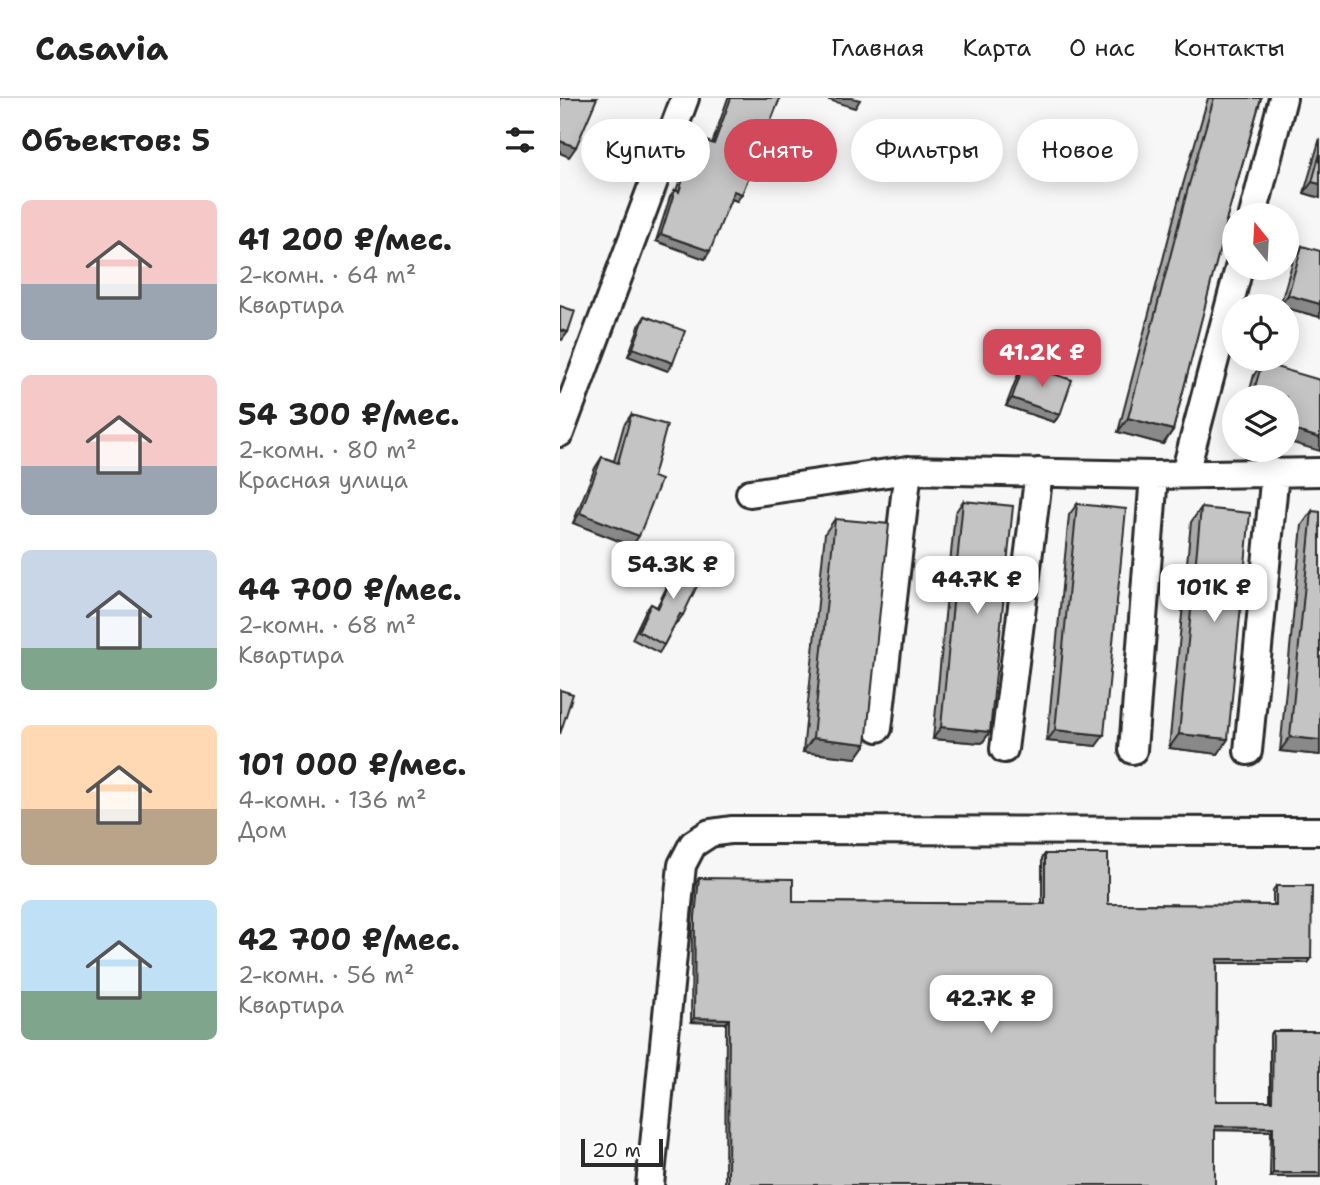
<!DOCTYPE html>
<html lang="ru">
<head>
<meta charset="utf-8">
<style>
	body { margin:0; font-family:"Shantell Sans",sans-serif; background:#f2f2f2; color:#222; height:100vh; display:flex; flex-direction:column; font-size:26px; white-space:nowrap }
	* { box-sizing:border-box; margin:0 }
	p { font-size:23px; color:#767676 }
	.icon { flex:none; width:38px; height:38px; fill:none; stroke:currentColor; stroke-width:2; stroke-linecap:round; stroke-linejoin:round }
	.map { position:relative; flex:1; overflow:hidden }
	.drawer { display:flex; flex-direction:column; background:#fff; width:560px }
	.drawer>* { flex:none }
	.guide { position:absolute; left:21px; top:21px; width:634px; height:63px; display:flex; gap:14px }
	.needle { width:46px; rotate:342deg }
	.fabs { position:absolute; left:662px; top:105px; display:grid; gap:14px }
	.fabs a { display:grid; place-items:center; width:77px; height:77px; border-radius:50%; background:#fff; box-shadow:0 4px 18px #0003; font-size:35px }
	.scale { position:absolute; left:21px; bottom:18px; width:82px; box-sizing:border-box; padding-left:7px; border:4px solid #2b2b2b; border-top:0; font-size:19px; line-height:24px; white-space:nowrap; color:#2b2b2b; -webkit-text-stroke:5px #fff; paint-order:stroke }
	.price { position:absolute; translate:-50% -60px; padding:0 16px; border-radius:14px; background:#fff; color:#222; font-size:23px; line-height:46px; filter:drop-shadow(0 2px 4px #0008) }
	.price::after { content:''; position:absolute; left:50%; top:42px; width:21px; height:16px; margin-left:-10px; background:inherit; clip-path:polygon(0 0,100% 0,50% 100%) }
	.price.current { background:#d1495b; color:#fff }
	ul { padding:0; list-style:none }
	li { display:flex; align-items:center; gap:21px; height:175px; padding:0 21px }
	li span { display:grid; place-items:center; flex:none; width:196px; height:140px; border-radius:10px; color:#555 }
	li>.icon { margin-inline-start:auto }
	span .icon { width:84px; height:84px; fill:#fffc; stroke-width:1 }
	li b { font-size:30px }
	h2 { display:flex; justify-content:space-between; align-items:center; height:84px; padding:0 21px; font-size:30px }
	.chip { padding:0 24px; border-radius:32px; background:#fff; box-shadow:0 4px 18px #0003; font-size:24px; line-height:63px }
	.chip.current { background:#d1495b; color:#fff }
	header { display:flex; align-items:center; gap:42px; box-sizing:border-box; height:98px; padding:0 35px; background:#fff; border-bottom:2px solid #e0e0e0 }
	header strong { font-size:33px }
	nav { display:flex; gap:38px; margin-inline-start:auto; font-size:24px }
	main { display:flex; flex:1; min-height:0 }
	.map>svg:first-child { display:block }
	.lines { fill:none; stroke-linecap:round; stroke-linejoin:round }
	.minor-casing { stroke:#2b2b2b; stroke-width:32 }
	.minor { stroke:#fff; stroke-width:26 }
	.wall { fill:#a9a9a9; stroke:#2b2b2b; stroke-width:2 }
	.shaded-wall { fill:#898989; stroke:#2b2b2b; stroke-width:2 }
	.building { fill:#c4c4c4; stroke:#2b2b2b; stroke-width:2 }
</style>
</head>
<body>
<header>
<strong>Casavia</strong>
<nav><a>Главная</a><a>Карта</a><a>О нас</a><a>Контакты</a></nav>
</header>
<main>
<section class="drawer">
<h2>Объектов: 5<svg class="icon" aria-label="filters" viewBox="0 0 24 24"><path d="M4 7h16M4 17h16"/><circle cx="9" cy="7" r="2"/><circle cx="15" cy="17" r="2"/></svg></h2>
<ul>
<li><span style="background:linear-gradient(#f6c9c9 60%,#9aa5b1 0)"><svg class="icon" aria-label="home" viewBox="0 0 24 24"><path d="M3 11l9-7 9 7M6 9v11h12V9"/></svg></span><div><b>41 200 ₽/мес.</b><p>2-комн. · 64 m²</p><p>Квартира</p></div></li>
<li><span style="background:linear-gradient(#f6c9c9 65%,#9aa5b1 0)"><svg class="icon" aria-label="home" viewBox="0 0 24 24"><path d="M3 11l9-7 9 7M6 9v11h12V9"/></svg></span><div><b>54 300 ₽/мес.</b><p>2-комн. · 80 m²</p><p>Красная улица</p></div></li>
<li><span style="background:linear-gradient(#c9d6e8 70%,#7fa58c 0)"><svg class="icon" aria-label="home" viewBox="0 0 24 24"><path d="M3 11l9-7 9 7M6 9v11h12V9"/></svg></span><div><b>44 700 ₽/мес.</b><p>2-комн. · 68 m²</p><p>Квартира</p></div></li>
<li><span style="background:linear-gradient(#ffd9b3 60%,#b9a48a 0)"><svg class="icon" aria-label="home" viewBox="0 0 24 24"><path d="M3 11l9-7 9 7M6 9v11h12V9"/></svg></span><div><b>101 000 ₽/мес.</b><p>4-комн. · 136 m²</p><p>Дом</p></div></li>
<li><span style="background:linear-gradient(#bfe0f5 65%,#7fa58c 0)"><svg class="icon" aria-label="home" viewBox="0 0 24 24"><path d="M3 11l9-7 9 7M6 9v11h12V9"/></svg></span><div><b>42 700 ₽/мес.</b><p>2-комн. · 56 m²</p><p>Квартира</p></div></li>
</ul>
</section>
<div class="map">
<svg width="760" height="1087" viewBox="0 0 760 1087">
	<rect width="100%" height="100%" fill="#f7f7f7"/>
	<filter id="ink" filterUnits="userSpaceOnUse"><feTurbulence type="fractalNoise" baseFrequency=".0143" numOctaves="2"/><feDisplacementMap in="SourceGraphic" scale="14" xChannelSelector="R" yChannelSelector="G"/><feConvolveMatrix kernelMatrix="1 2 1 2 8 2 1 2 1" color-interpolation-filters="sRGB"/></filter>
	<g filter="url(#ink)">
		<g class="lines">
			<defs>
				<path id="minor" d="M693,117L723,0
					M0,335L125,0
					M625,375L679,170
					M190,395L348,372L594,377L760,374
					M318,630L348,372
					M444,651L479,374
					M573,652L594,377
					M688,653L715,374
					M90,1087L122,767L133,746L150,735L171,732L760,733"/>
			</defs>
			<use href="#minor" class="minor-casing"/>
			<use href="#minor" class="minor"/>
		</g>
		<path class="wall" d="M168,0H220L177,103L171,101L145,161L96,143L110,99L115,92L116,93L131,47L136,39L152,46Z
			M648,0H701L666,123L613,332L603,346L558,334L618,104Z
			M760,40V100L744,95Z
			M742,148L760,219L726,210V208H720L734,159Z
			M85,218L113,265L108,273L68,258L80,226Z
			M702,265L726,299H688L694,277Z
			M464,266L500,317L494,324L446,308L459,274Z
			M71,317L72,448L13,425L35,370L42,359L54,363L64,327Z
			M403,403L430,634L422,645L373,641L395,415Z
			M517,406L536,648L487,643L509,417Z
			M641,410L668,641L658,656L609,650L631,424Z
			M752,413L760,657L720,653L742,427Z
			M275,421L306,646L296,660L243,654L265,435Z
			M124,456L123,517L117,525L116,524L104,547L99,555L72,541L85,514L91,506L97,509L119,464Z
			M485,756L548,806L713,807V792L716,788L751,861L748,865H657L656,1003H710V937L713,933H760V1079H710L711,1033L655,1032V1087H165L166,925L131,924L132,823L136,784L139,780L233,804L482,806V760Z"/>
		<path class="shaded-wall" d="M263,0H292L300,2L295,10Z
			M0,43L16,49L9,59L0,55Z
			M752,84L760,86V100L744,95Z
			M174,93L182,96L177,103L169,100Z
			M101,136L150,153L145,161L96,143Z
			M728,197L760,206V219L726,210V208H720Z
			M0,232L8,234L2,242L0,241Z
			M73,250L113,265L108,273L68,258Z
			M452,300L500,317L494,324L446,308Z
			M568,320L613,332L603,346L558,334Z
			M726,330L760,340V353L726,343Z
			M20,415L79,438L72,448L13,425Z
			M381,629L430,634L422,645L373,641Z
			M495,632L544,637L536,648L487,643Z
			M619,636L668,641L658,656L609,650Z
			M730,639L760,642V657L720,653Z
			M253,640L306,646L296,660L243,654Z
			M657,861H751L748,865H654Z
			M134,920L169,921L166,925L131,924Z
			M655,1028L713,1029L711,1033L652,1032Z
			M713,1075H760V1079H710Z"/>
		<path class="building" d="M0,0H37L16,49L0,43Z
			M171,0H220L182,96L174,93L150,153L101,136L115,92L119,94L136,39L154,46Z
			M654,0H701L666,123H667L613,332L568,320L628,90Z
			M760,55V86L752,84Z
			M742,148L760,153V206L728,197Z
			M0,208L15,213L8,234L0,232Z
			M85,218L125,233L113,265L73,250Z
			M702,265L760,282V340L726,330V299H692Z
			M464,266L512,282L500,317L452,300Z
			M71,317L107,327L93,379L101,382L79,438L20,415L42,359L58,365Z
			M403,403L453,408L430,634L381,629Z
			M517,406L566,411L544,637L495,632Z
			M641,410L690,415L668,641L619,636Z
			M752,413L760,414V642L730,639Z
			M275,421L329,426L306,646L253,640Z
			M124,456L147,467L123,517L120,516L104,547L78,533L91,506L98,510Z
			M0,592L13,596L0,636Z
			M485,756H548V806L716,807V788H752L751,861H657L656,1003H712L713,933H760V1075H713V1029L655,1028V1087H168L169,921L134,920L135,819L139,780L233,781V804L485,806Z"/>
	</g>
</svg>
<div class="fabs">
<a><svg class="needle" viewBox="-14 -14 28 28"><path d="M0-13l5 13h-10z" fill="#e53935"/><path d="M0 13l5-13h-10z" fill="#767676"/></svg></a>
<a><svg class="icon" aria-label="locate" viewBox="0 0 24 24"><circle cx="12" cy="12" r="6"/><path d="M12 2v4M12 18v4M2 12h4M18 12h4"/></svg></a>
<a><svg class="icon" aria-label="layers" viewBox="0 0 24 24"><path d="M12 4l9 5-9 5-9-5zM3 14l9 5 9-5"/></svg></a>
</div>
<div class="scale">20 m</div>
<b class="price current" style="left:482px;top:291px">41.2K ₽</b>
<b class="price" style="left:113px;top:503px">54.3K ₽</b>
<b class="price" style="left:417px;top:518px">44.7K ₽</b>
<b class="price" style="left:654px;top:526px">101K ₽</b>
<b class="price" style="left:431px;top:937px">42.7K ₽</b>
<div class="guide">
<a class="chip">Купить</a>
<a class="chip current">Снять</a>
<a class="chip">Фильтры</a>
<a class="chip">Новое</a>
</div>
</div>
</main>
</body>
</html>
